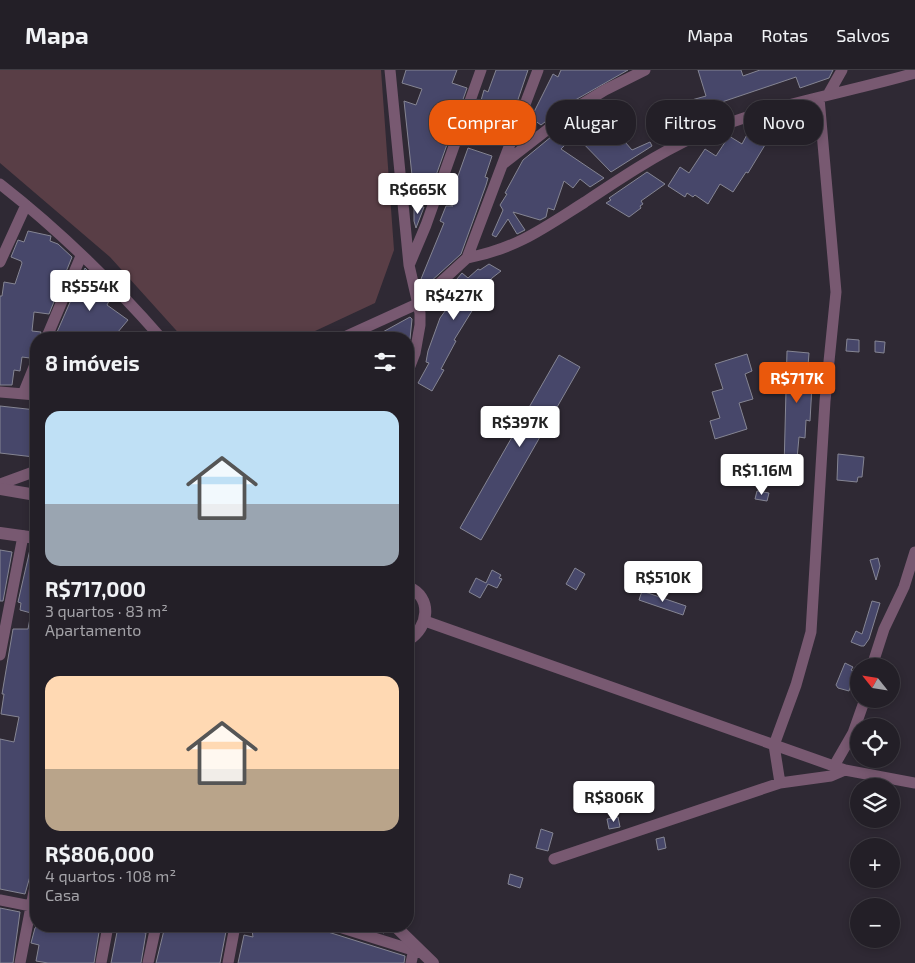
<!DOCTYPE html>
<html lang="pt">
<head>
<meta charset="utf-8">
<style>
	body { margin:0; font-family:"Exo 2",sans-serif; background:#2f2c33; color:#f1f3f6; height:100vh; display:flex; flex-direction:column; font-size:19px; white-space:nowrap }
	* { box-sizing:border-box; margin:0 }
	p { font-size:16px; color:#a3a2a7 }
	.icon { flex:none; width:28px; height:28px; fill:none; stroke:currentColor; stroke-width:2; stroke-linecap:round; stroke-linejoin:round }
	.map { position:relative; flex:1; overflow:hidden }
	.sheet { position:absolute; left:30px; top:262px; width:384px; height:600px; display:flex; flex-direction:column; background:#231f27; border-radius:20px; box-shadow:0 2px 8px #0003,0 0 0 1px #403d44 }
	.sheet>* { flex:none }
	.banner { position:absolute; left:429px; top:30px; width:411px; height:45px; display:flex; gap:10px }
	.needle { width:32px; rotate:300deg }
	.controls { position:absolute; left:850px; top:588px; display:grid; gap:10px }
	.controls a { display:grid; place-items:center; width:50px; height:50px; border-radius:50%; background:#231f27; box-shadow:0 2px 8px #0003,0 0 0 1px #403d44; font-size:25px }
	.price { position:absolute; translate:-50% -42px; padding:0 11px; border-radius:5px; background:#fff; color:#222; font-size:16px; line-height:32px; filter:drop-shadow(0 1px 2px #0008) }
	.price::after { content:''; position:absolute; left:50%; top:30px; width:15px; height:11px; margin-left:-8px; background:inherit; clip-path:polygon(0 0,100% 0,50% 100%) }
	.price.active { background:#ea580c; color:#fff }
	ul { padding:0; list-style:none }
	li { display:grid; align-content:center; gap:10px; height:265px; padding:0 15px }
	li span { display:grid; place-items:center; height:155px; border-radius:15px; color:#555 }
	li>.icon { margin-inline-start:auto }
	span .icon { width:90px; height:90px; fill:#fffc; stroke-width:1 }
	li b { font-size:21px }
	h2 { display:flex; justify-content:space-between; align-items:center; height:60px; padding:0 15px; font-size:21px }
	.pill { padding:0 18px; border-radius:20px; background:#231f27; box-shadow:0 2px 8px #0003,0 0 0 1px #403d44; font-size:18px; line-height:45px }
	.pill.active { background:#ea580c; color:#fff }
	header { display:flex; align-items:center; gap:30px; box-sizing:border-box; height:70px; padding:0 25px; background:#231f27; border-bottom:1px solid #403d44 }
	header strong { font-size:24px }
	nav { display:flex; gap:28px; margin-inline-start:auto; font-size:18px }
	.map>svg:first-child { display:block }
	.green { fill:#593e46 }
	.building { fill:#47476a; stroke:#858593 }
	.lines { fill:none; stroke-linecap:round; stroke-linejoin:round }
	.minor { stroke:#785971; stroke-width:11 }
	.tertiary { stroke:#785971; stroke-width:12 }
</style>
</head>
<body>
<header>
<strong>Mapa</strong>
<nav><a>Mapa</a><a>Rotas</a><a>Salvos</a></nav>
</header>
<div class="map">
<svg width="915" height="893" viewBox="0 0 915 893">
	<rect width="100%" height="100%" fill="#2f2934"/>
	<path class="green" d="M0,0H381L394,180L375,233L298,269H184L110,187L0,93Z"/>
	<path class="building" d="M406,0H457L452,13L467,18L428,128L414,124L404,31L416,35L422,19L402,13Z
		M496,0H528L508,59L501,57L496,69L477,62L485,36L480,34L484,20L488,22Z
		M561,0H628L570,33L541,55L531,48L553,4L558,7Z
		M698,0H741L743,6L760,0H833L829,8L800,18L796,7L710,36L690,40L688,31L706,26Z
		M592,43L595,48L601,44L610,59L612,57L632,80L650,72L652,76L611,102L574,64L584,54L581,51Z
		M563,57L573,67L561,79L604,108L590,117L580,109L573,118L564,111L554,140L548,138L546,147L540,150L513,142L525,160L517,164L508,149L496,167L492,165L503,140L500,135L507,124L505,123L523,90Z
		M750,59L768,70L748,103L746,102L733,122L720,114L708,134L695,125L693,127L687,123L685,127L668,116L680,97L689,103L705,79L716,86L729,66L742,74Z
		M468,78L492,86L485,107L488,108L486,115L461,184L429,213L421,209L444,153L440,151L446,136H453L448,134Z
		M647,102L665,114L641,131L643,134L640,136L641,138L629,147L606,133L611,130L609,128Z
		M414,137H424L416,158L414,151Z
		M28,161L51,166L50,171L58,174L72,187L49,244L34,242L32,261L41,262L39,269H36L35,285L30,288L22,287L20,301L14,300L12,315H0V226H2L4,212L15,214L22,193L21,191L11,187L18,170L24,172Z
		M489,194L501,201L492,208L473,235L475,236L454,270L456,271L441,299L444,300L432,321L418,313L429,293L426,292L428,281L440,248L448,237L444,234L449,228L445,223L462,203L468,208L478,199L480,200Z
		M85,198L112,225L107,235L128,250L112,269H101L95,264L84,263L83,269H54Z
		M410,247L412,249L410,269H370Z
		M847,269L859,270V282L846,281Z
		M875,271L885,272L884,283L875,282Z
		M787,281L809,283L808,296L813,297L810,351L806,350L805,368L799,367L796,400L784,399Z
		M747,284L752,301L745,304L753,329L739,333L747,359L715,369L710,351L720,348L712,322L723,319L715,294Z
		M559,285L580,297L481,470L460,458Z
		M0,336L36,340L34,387L0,383Z
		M838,384L864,387L862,407H858L857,412L837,410Z
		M757,421L769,423L767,431L755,429Z
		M31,475L36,476V785L25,824L0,819V669L14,672L19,647L1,644L4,624H2L13,559H28L31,543L20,540L21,533L18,532Z
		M0,480L12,482L3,531H0Z
		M878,488L880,496L876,510L870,490Z
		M575,498L585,504L576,520L566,514Z
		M492,500L501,505L499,508L502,509L497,518L488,514L480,528L469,522L476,508L486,513Z
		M642,521L686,536L683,545L639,530Z
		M872,531L880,533L869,569L864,576H861L851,572L856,561L862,564Z
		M845,593L853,597L851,600L854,601L849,621L838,618L836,615Z
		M618,747L620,757L609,759L607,749Z
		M541,759L553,763L548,781L536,778Z
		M664,767L666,778L658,780L656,769Z
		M510,804L523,808L520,818L508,814Z
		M0,838L20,842L13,893H0Z
		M38,856H100L94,893H48L36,891L39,875L31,873L35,858Z
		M165,856H227L220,893H156Z
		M267,856H316L328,859V862L405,886L404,893H238L244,865L253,867L252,860Z
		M362,856H387V858L384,863Z
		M118,857L146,863L141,893H111Z"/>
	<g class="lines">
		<path class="minor" d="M390,0L409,195L420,243V255L415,283L408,301
			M829,23L842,0
			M503,94L574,39L605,20L645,0
			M0,114C59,160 113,213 162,269
			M467,188C516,179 544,158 585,132C621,108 657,84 696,66C767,35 842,24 915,3
			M0,192L26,135
			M410,193L426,155L481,0
			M46,269L81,186
			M340,269L417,234L467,188L538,0
			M0,322L36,325
			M23,324L36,292
			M0,414L36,401
			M425,551L845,700L915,713
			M0,585L23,466
			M872,596L884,559L904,517L915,482
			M834,696L853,663L865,629
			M780,713L774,675L796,615L811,562L825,331L836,222L819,28
			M554,789L780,713L831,706L845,700
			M0,830L36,837
			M336,856L422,883
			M20,893L36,811
			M101,893L108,856
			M148,893L156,856
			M228,893L235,856
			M411,893L414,879"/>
		<path class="tertiary" d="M0,419L36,425
			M0,463L36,468
			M408,517C433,527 429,558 408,570
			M395,856L433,893"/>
	</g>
</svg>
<div class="controls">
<a><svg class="needle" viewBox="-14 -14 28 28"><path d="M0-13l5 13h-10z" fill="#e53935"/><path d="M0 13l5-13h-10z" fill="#a3a2a7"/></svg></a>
<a><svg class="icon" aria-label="locate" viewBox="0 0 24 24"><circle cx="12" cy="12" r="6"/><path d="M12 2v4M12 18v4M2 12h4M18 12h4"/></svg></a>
<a><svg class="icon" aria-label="layers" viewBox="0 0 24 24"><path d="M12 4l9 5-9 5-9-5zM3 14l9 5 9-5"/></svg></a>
<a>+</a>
<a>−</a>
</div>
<b class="price" style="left:418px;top:145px">R$665K</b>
<b class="price" style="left:90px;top:242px">R$554K</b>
<b class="price" style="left:454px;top:251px">R$427K</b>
<b class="price active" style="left:797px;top:334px">R$717K</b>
<b class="price" style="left:520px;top:378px">R$397K</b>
<b class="price" style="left:762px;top:426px">R$1.16M</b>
<b class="price" style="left:663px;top:533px">R$510K</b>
<b class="price" style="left:614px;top:753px">R$806K</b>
<div class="banner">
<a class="pill active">Comprar</a>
<a class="pill">Alugar</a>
<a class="pill">Filtros</a>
<a class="pill">Novo</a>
</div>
<section class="sheet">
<h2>8 imóveis<svg class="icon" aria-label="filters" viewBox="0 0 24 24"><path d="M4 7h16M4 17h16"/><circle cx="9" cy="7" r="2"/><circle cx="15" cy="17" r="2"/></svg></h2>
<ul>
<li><span style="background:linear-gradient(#bfe0f5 60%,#9aa5b1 0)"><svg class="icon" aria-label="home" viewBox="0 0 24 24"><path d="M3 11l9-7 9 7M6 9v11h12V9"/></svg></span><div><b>R$717,000</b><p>3 quartos · 83 m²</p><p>Apartamento</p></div></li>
<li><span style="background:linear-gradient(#ffd9b3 60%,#b9a48a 0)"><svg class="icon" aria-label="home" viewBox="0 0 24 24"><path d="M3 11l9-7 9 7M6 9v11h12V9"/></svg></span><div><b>R$806,000</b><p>4 quartos · 108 m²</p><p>Casa</p></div></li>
</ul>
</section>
</div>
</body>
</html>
